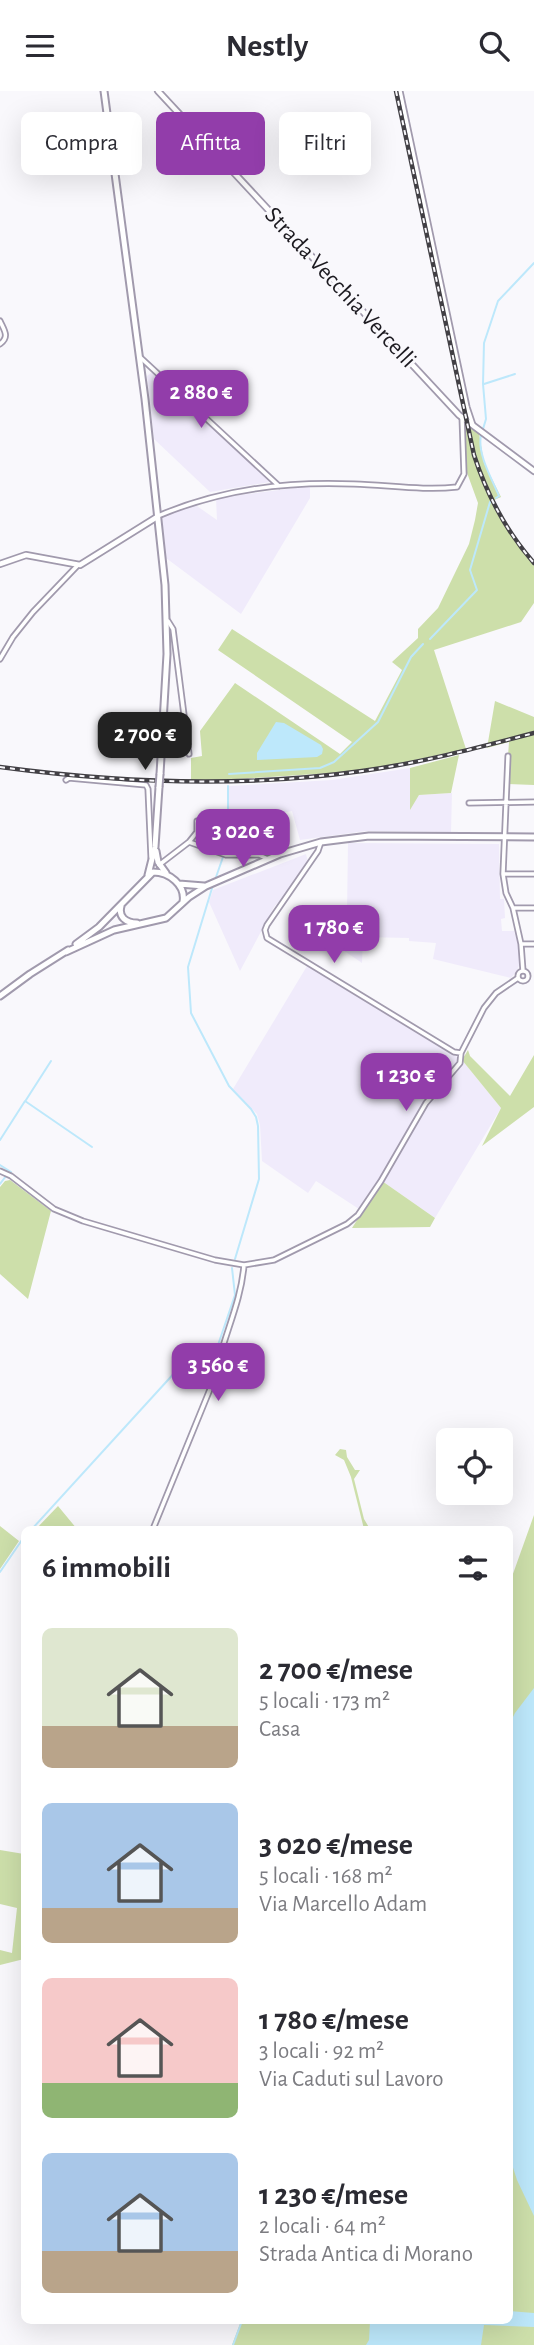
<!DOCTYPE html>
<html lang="it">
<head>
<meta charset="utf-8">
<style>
	body { margin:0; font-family:"Alegreya Sans",sans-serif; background:#f7f7f7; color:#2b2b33; height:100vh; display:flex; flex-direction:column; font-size:26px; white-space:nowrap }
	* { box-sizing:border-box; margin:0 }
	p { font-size:23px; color:#7c7c81 }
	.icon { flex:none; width:38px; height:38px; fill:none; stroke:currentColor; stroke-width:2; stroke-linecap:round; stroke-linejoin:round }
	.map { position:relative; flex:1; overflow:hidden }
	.panel { position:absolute; left:21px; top:1435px; width:492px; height:798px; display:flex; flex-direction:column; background:#fff; border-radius:10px; box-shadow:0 7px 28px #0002 }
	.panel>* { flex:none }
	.hud { position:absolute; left:21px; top:21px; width:494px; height:63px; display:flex; gap:14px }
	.buttons { position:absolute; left:436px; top:1337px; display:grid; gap:14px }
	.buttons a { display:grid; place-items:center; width:77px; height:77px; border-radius:10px; background:#fff; box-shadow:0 7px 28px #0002; font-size:35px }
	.price { position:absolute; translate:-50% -60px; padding:0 16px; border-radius:14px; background:#923daa; color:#fff; font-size:23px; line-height:46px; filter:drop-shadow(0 2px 4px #0008) }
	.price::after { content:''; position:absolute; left:50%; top:42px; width:21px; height:16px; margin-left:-10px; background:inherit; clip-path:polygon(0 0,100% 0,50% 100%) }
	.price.selected { background:#222; color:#fff }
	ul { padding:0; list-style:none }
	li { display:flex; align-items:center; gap:21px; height:175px; padding:0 21px }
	li span { display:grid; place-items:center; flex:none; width:196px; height:140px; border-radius:10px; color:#555 }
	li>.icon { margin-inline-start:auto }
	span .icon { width:84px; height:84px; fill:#fffc; stroke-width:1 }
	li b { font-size:30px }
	h2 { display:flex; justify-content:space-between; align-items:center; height:84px; padding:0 21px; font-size:30px }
	.chip { padding:0 24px; border-radius:10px; background:#fff; box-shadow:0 7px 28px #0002; font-size:24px; line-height:63px }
	.chip.selected { background:#923daa; color:#fff }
	header { display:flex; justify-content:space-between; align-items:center; height:91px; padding:0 21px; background:#fff; font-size:32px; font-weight:600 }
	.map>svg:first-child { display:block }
	.built { fill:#f0ebfb }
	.green { fill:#cddfaa }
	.water { fill:#bde8fb }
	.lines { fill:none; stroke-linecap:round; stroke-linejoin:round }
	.stream { stroke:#bde8fb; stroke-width:2 }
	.street-casing { stroke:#a19aad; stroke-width:7 }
	.secondary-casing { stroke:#a19aad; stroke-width:8 }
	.primary-casing { stroke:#a19aad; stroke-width:9 }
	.street { stroke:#fff; stroke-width:3.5 }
	.secondary { stroke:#fff; stroke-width:4.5 }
	.primary { stroke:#fff; stroke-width:5 }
	.rail-casing { stroke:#424045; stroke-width:4.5 }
	.rail { stroke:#f9f8fc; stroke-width:2; stroke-dasharray:5; stroke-linecap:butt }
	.primary-bridge-casing { stroke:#a19aad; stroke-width:9; stroke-linecap:butt }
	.primary-bridge { stroke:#fff; stroke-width:5 }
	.labels { text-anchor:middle; stroke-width:6; stroke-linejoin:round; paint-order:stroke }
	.street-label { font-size:24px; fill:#1c1a20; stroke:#f9f8fc }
</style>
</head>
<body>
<header><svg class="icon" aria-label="menu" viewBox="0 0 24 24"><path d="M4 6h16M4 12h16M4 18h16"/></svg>Nestly<svg class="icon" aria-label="search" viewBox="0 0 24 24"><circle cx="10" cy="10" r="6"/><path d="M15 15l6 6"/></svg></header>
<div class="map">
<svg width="534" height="2254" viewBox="0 0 534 2254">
	<rect width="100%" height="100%" fill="#f9f8fc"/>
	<path class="built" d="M152,281L270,391L210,401L154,348L147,285Z
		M310,395V407L241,523L166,467L162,426L194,413L217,429L216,407Z
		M410,677V717L419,704L452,702L451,741L366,740L300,749L292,720L229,732V695L332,689Z
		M348,752L499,753L500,808H504L505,827L501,828L502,840H514L522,866L517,880L511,887L433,868L436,852L409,850V847L363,846L362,872L327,848L347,821Z
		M306,763L308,771L302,784L274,816L240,880L209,811L213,799Z
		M307,875L462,969L501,1017L435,1127L382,1090L362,1120L316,1090L308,1102L262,1070L260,1034L257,1023L233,998Z"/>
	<path class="green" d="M462,329L479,342L484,372L501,406L492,410L534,475V512L521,531L434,559L466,658L363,680L191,691V667L202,665L200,640L235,592L340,663L352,651L218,559L232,538L375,630L402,579L392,571L418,547V538L438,517L469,453L475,429L478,412L462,368Z
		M495,610L534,626V694L506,693L509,651L487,657Z
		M459,664L451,702L419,704L410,719V677Z
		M468,959L470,965L510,1005L534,964V1016L482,1055L501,1017L462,969Z
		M10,1089L51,1120L28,1208L0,1183V1096L5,1090Z
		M382,1090L435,1127L430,1136L352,1137Z
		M340,1358L346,1359L347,1366L355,1379H360L354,1388L364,1428L370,1438H364L351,1386L344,1369L335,1364Z
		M58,1415L77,1438H36Z
		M534,1424V2254H232L241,2230H509V1494Z
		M0,1435L19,1450L0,1478Z
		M0,1759L24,1763V1868L0,1874V1859L12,1862L17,1817L0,1813Z"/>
	<path class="water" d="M276,631L284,632L321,654L323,658L322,663L317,666L257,669V662Z
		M534,1597V2125L517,2089L509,2064V1634L515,1622Z
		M509,2220L534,2222V2236L484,2234L481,2254H366L369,2249L370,2230H509Z"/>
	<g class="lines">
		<path class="stream" d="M484,293L515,283
			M483,338L486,328L483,293L484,252L498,210L534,172
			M481,344C477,363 492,388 499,405L496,407
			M430,548L477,499L470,479L490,411
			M229,683L320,677L334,671L378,631L411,566L423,553
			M228,695V731L232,741
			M215,789L223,766
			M213,794L188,876L191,922L229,995L251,1018L256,1026L258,1035L259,1088L235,1168
			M26,1009L51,970
			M0,1049L25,1010L92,1056
			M0,1074L11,1081
			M0,1093L6,1085
			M32,1438L188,1267C196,1260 207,1264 217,1257L235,1204L232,1177
			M0,1481L24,1446
			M233,2254L242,2230"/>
		<defs>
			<path id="street" d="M400,0L467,316L473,334
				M0,230C4,239 10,246 0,253
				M141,267L279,395
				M158,425C221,398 287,390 354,393C388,394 424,400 457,396L464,383L462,326
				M168,530L173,538L189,663
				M0,568L13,546L33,521L78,474
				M508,665L503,783L506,802L513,817L521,853L523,880
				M66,689L69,687L146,694L148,698L151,766
				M469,712L534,711
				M189,751L197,741V730
				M321,751L318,760L267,834L265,839L267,847L454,961L461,962
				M159,774L189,751L226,764H259L268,768
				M503,783H534
				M513,817H534
				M521,853H534
				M518 885a5 5 0 1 1 10 0a5 5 0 1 1-10 0Z
				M0,1080L11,1085L54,1118L83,1130L215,1169L244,1174L274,1169L347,1133L358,1124L381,1090L426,1012L460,972L461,962L484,917L496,902L518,887
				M153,1438L215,1286C222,1248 241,1213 244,1174"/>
			<path id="secondary" d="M158,0L459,324L534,380
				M0,473L26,464L80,474L157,426"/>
			<path id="primary" d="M104,0L145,308L165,494L167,563L160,683
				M156,760L158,771L166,782
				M148,784L155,756L159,696
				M179,793L204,795
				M121,815C118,826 126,832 137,832
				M76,853L99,836L153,781C169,781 186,794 183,811
				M66,861L114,839L166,827L189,806L206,795L280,763L321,751L369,745L534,746
				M0,905L30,883L68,859"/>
		</defs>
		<use href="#street" class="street-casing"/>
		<use href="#secondary" class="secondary-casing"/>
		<use href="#primary" class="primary-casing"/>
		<use href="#street" class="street"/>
		<use href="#secondary" class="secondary"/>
		<use href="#primary" class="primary"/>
		<defs>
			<path id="rail" d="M396,0L474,364C487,404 506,440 534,472
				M0,676C120,692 241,697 362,680C420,672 477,657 534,642"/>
		</defs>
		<use href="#rail" class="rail-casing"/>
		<use href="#rail" class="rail"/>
		<defs>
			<path id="primary-bridge" d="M159,696L160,683"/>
		</defs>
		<use href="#primary-bridge" class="primary-bridge-casing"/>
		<use href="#primary-bridge" class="primary-bridge"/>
	</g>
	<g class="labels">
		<g class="street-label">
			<text transform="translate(341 196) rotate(47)" y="8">Strada Vecchia Vercelli</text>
		</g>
	</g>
</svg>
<div class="buttons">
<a><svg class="icon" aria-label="locate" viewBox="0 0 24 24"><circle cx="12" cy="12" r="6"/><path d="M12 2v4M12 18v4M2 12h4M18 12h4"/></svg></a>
</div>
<b class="price" style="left:201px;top:339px">2 880 €</b>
<b class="price selected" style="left:145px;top:681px">2 700 €</b>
<b class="price" style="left:243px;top:778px">3 020 €</b>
<b class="price" style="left:334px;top:874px">1 780 €</b>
<b class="price" style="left:406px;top:1022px">1 230 €</b>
<b class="price" style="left:218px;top:1312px">3 560 €</b>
<div class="hud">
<a class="chip">Compra</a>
<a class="chip selected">Affitta</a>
<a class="chip">Filtri</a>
</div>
<section class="panel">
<h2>6 immobili<svg class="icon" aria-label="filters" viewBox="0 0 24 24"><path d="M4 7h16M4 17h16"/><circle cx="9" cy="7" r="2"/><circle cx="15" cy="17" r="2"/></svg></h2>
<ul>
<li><span style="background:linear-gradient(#dfe7d0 70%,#b9a48a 0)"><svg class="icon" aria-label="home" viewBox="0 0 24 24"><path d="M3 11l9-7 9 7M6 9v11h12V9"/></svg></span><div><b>2 700 €/mese</b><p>5 locali · 173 m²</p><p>Casa</p></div></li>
<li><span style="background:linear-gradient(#a9c7e8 75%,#b9a48a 0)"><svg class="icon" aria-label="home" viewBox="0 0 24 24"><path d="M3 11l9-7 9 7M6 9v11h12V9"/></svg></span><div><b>3 020 €/mese</b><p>5 locali · 168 m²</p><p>Via Marcello Adam</p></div></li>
<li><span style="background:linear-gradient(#f6c9c9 75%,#8fb573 0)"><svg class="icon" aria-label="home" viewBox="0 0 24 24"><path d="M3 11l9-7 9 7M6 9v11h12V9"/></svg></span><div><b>1 780 €/mese</b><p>3 locali · 92 m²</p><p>Via Caduti sul Lavoro</p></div></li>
<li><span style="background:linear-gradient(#a9c7e8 70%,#b9a48a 0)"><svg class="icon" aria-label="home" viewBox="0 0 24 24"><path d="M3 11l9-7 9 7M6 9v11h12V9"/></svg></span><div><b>1 230 €/mese</b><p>2 locali · 64 m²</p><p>Strada Antica di Morano</p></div></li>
</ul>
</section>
</div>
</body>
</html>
